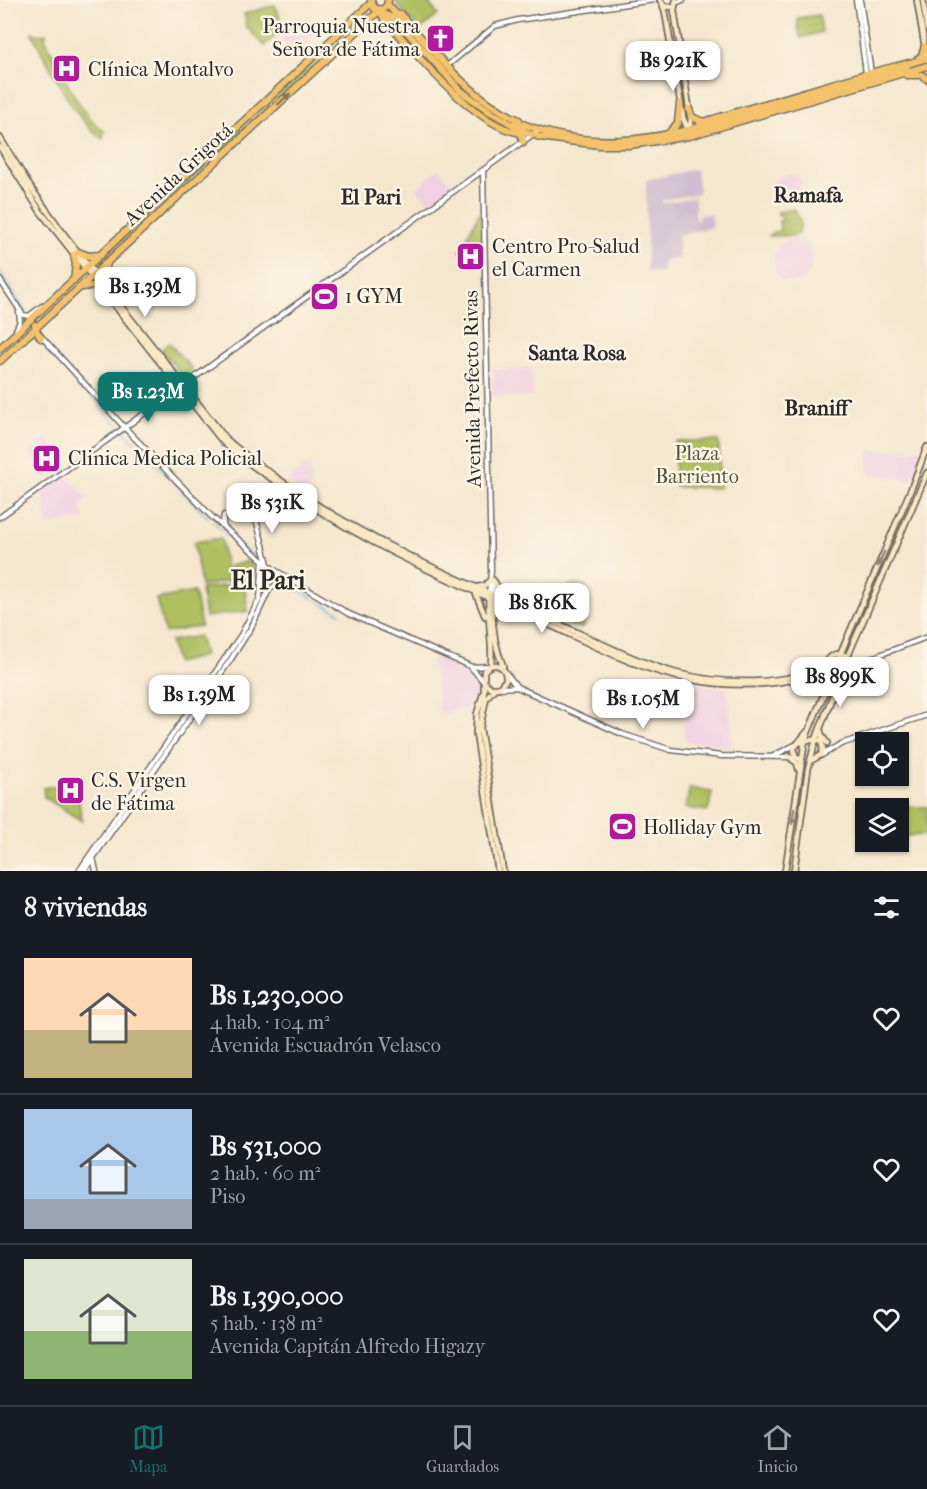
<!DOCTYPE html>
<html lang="es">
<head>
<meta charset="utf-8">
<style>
	body { margin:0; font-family:"IM FELL French Canon",serif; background:#20242c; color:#f1f3f6; height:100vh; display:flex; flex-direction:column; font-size:22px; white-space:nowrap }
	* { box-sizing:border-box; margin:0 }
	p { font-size:20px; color:#9ea1a6 }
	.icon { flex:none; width:33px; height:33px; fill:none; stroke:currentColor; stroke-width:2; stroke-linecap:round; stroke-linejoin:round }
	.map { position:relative; height:871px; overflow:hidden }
	.panel { display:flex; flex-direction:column; background:#171b24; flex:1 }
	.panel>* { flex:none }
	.buttons { position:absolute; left:855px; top:732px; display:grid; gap:12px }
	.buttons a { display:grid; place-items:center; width:54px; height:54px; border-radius:0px; background:#171b24; box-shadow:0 2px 4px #0004; font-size:30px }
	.price { position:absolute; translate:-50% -51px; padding:0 14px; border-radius:12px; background:#fff; color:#222; font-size:20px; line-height:39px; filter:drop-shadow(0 2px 3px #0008) }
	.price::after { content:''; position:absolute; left:50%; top:36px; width:18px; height:14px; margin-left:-9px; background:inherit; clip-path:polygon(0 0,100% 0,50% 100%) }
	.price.on { background:#0f766e; color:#fff }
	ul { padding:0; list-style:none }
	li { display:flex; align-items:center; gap:18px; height:150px; padding:0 24px }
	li+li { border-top:2px solid #363941 }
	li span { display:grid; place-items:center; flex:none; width:168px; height:120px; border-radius:0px; color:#555 }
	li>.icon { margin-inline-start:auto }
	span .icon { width:72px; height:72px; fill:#fffc; stroke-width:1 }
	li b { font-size:26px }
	h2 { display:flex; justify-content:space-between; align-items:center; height:72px; padding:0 24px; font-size:26px }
	.tabs { display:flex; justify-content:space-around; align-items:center; height:84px; border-top:2px solid #363941; background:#171b24; font-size:16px; color:#9ea1a6 }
	.tabs a { display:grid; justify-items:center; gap:3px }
	.tabs .on { color:#0f766e }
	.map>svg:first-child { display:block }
	.built { fill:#f1d0e2 }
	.industrial { fill:#cebed0 }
	.green { fill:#afbf61; stroke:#6d7546; stroke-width:1.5 }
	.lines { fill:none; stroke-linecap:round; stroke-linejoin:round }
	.stream { stroke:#53abd0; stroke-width:1.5 }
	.canal { stroke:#53abd0; stroke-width:3 }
	.tertiary-casing { stroke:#716d64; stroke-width:7 }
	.secondary-casing { stroke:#716d64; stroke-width:8 }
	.primary-casing { stroke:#716d64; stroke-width:9 }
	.tertiary { stroke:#fff; stroke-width:4 }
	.secondary { stroke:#fae7c3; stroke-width:4.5 }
	.primary { stroke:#f3c26a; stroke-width:6 }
	.oneway { fill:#8f764a }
	.oneway2 { fill:#928977 }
	.labels { text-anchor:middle; stroke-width:5; stroke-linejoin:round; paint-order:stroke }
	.poi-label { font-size:20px; fill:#2b2b2b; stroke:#fcf5e5; text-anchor:start }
	.street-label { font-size:20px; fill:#2b2b2b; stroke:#fcf5e5 }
	.park-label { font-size:20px; fill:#53573b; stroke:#fcf5e5 }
	.neighbourhood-label { font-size:21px; font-weight:bold; fill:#2b2b2b; stroke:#fcf5e5 }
	.district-label { font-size:26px; font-weight:bold; fill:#2b2b2b; stroke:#fcf5e5 }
</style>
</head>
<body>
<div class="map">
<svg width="927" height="871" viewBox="0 0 927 871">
	<rect width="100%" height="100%" fill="#fcf5e5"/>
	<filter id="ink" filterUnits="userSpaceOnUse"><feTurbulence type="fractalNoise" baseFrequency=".0167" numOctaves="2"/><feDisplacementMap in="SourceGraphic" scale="12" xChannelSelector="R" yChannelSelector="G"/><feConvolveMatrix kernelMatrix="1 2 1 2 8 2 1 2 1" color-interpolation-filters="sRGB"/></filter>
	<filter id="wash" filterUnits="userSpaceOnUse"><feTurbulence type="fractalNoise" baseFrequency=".008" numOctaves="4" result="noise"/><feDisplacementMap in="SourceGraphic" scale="24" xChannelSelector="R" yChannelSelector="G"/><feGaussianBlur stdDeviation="1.35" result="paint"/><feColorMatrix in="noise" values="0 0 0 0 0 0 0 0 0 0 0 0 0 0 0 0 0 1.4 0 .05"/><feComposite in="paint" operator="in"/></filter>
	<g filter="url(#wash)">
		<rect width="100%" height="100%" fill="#f4e7cd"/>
		<path class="built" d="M296,17L317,31L303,42L305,45L294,54L280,38L285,33L286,25Z
			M438,169L453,186L430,203L416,189Z
			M795,173L801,181L798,196L783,199L775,189V178Z
			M788,239L801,240L807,243L812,253L811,268L809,273L802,280L797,282L783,281L775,271L774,255L777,248Z
			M532,368L533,397H495L492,394L494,369Z
			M47,437L65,464L46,479L29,451Z
			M922,449L923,451L912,479L868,475L869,450Z
			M306,466H309L312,487L303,492L287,480Z
			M64,474H66L88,498L81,504L84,519L48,525L46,520L44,496L41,493L43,490Z
			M438,658L471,673L477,679L480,685V692L477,704L471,707L439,713L432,660Z
			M685,681L727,688L733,745L730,747L688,742L684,738L683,683Z"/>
		<path class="industrial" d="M695,169L699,190L697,194L662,200V203L695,197V220H697L700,215L711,214L713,227L678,235L679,259H664L663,272H647L646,180Z"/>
		<path class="green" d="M396,0H426L438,15L420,30L397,5Z
			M275,5C286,28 281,30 264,46L245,25L246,19L244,14Z
			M368,11L371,14L218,155H215V153Z
			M819,15L822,32L800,38L797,18Z
			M32,32L39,35L46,33L45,39C60,68 77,111 104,131L103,139C75,123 50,65 33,36Z
			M205,161L208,164L98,267L95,265V263Z
			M795,209L801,224L798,233L793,236H769L774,232L780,231L779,221L783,220L782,217L778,216V212Z
			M479,213H482L483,251H460Z
			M169,343L192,369L183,377L161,350Z
			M676,441H718L719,443L720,486L718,488L675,487V443Z
			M221,538L228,581L201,586L194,542Z
			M251,561L254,578L232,583L229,566Z
			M244,583L248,611L205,617L201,589Z
			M570,585H586C587,600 589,614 582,628L567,624L568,590Z
			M194,592L201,626L165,633L156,599Z
			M199,636L204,656L176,663L170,641Z
			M76,783L82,821L44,797L43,788Z
			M690,788L712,792L708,811L685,808Z
			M901,806L927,807V835L904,836L901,831Z"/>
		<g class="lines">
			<path class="stream" d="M0,271L26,313
				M45,346L120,427L208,517
				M212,521L259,562
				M264,567L279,578
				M296,588L314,599
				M319,602L321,603
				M323,604L340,613
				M814,731L927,461
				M478,732L491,812
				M492,819L497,847
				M789,871L790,861"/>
			<path class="canal" d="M393,21L446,79"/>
		</g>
	</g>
	<g filter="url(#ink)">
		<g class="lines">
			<defs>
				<path id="tertiary" d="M856,0L866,73
					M860,0L871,73
					M675,3L683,0
					M447,66L495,26L518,20L654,0
					M483,170L491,571L489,594
					M0,280L23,315L29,316L42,306
					M16,330L20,321L19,312
					M41,336L124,427L213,518L273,569L349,614L470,666L483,681
					M224,515L223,521L224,528
					M0,517L539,130
					M268,564L253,508L296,497
					M493,581V596
					M849,660H866L927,637
					M471,667L489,666
					M506,673L517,687L622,734L671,750L722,756L791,757
					M849,674L868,660
					M499,688L517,687
					M775,755L795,745
					M822,755L841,744L927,715
					M93,857L96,871
					M79,871L241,635L260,598L263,561
					M84,871L231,659L252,626L269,590L286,577"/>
				<path id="secondary" d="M660,0L665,7L674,6
					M676,0L674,10L691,120L689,130
					M917,0L927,60
					M923,0L927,29
					M663,6L665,11L683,118L687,127L691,130
					M0,138L31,188L66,237L226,439C242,454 260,465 277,478C360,538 456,579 550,620C591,638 633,661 676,673C719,684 788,688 827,663
					M0,147L40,211L223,442C240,459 261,471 281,485C361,543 452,581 541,621C590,643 640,671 693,680C721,685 751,686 779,682C795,680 812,673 828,675
					M278,502L282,494L281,487
					M293,507L295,503L301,501
					M493,580L506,600
					M477,587L484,586L490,580
					M476,594L485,616
					M489,596C487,619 493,642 491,665
					M493,598C491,622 494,645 503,666
					M826 667a13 13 0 1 1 26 0a13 13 0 1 1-26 0Z
					M484,682L491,688H499L506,680C507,665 493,660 484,671V691L477,714L476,734L498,871
					M495,688L486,698L480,728L503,871
					M820,729L822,736L827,743
					M798,743L808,740H821L823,749L821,755L810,761
					M788,756L797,763L799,770
					M801,760L795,756L794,748L807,732
					M785,871L805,740L840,655L911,489L927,447
					M794,871L808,769L816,739L847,658L927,473"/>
				<path id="primary" d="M371,1L374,8L381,10L387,6L388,0
					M388,5L401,20
					M381,12L383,17C412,49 481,135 527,133
					M381,13L395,19L461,91L492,113L528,133L540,137L599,145H630L689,136L927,66
					M400,14C436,54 469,98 519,120
					M916,61L922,55L925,46
					M907,75H922L927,79
					M689,109L692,117L703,122
					M516,121C601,159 677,134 762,110C809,97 856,83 903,69L910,63L927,58
					M700,123L866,74L909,63
					M521,133L523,142
					M668,134L678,123L680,103
					M78,252L89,256L101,255
					M74,255L76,265L74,280
					M82,287L94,286L103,291
					M107,288L104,276L107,263
					M35,325L37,332L41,338
					M0,348L371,3
					M0,361L379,11"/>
			</defs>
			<use href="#tertiary" class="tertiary-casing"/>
			<use href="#secondary" class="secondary-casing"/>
			<use href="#primary" class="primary-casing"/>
			<use href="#tertiary" class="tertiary"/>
			<use href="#secondary" class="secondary"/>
			<use href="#primary" class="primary"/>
		</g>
		<defs><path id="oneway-solid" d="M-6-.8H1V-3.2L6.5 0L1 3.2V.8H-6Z" transform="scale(1.5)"/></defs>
		<use class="oneway" href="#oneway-solid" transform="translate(284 99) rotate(-43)"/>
		<g class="oneway2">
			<use href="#oneway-solid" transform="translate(881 559) rotate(113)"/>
			<use href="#oneway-solid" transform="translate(793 816) rotate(99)"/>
		</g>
	</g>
	<defs>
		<symbol id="church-square" viewBox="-11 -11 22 22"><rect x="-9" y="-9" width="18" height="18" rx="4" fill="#b5179e" stroke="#fcf5e5"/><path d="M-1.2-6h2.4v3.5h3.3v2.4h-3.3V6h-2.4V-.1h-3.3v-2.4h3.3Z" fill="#fff"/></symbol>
		<symbol id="hospital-square" viewBox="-11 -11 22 22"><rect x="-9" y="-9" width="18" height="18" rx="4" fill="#b5179e" stroke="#fcf5e5"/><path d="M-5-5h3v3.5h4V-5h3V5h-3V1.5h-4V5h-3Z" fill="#fff"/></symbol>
		<symbol id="stadium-square" viewBox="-11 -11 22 22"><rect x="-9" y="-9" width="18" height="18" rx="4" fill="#b5179e" stroke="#fcf5e5"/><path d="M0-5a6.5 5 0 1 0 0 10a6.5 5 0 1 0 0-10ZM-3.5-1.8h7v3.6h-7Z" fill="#fff"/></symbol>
	</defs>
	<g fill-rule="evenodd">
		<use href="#church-square" x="424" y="22" width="33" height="33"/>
		<use href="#hospital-square" x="50" y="52" width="33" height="33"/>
		<use href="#hospital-square" x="454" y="240" width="33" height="33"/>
		<use href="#stadium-square" x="308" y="280" width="33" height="33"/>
		<use href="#hospital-square" x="30" y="442" width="33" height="33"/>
		<use href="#hospital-square" x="54" y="774" width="33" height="33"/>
		<use href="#stadium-square" x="606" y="810" width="33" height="33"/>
	</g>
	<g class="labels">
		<g class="poi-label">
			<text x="420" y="33" text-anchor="end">Parroquia Nuestra<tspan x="420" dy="23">Señora de Fátima</tspan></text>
			<text x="88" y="76">Clínica Montalvo</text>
			<text x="492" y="253">Centro Pro-Salud<tspan x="492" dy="23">el Carmen</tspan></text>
			<text x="345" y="303">1 GYM</text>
			<text x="68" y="465">Clinica Medica Policial</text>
			<text x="91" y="787">C.S. Virgen<tspan x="91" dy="23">de Fátima</tspan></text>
			<text x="643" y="834">Holliday Gym</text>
		</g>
		<g class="street-label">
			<text transform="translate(178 174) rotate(-43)" y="7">Avenida Grigotá</text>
			<text transform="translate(472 389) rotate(-91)" y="7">Avenida Prefecto Rivas</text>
		</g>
		<g class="park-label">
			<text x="697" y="460">Plaza<tspan x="697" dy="23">Barriento</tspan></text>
		</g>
		<g class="neighbourhood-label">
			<text x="808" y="202">Ramafa</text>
			<text x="371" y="204">El Pari</text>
			<text x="577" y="360">Santa Rosa</text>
			<text x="816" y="415">Braniff</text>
		</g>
		<g class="district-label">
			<text x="268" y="589">El Pari</text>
		</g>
	</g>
</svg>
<div class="buttons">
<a><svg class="icon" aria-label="locate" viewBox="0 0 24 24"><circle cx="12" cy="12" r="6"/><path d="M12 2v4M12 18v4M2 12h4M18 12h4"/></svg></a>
<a><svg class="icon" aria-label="layers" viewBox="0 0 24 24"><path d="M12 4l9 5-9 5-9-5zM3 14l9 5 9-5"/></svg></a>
</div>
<b class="price" style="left:673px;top:92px">Bs 921K</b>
<b class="price" style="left:145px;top:318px">Bs 1.39M</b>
<b class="price on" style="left:148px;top:423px">Bs 1.23M</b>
<b class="price" style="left:272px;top:534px">Bs 531K</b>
<b class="price" style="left:542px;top:634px">Bs 816K</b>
<b class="price" style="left:840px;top:708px">Bs 899K</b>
<b class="price" style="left:199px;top:726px">Bs 1.39M</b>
<b class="price" style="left:643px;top:730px">Bs 1.05M</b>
</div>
<section class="panel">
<h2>8 viviendas<svg class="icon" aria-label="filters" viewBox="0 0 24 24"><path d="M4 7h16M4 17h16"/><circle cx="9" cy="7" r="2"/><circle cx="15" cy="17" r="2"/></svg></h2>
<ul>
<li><span style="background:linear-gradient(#ffd9b3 60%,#c2b280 0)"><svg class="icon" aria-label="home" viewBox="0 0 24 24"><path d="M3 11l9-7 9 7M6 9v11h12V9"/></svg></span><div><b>Bs 1,230,000</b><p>4 hab. · 104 m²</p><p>Avenida Escuadrón Velasco</p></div><svg class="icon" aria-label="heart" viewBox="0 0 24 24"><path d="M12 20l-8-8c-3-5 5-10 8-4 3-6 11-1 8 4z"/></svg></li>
<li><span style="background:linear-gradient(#a9c7e8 75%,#9aa5b1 0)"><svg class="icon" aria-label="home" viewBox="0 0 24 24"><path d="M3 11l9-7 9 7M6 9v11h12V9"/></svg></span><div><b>Bs 531,000</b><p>2 hab. · 60 m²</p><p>Piso</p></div><svg class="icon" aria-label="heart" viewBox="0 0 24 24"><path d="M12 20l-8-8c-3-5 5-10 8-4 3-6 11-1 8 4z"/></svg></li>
<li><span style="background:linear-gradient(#dfe7d0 60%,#8fb573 0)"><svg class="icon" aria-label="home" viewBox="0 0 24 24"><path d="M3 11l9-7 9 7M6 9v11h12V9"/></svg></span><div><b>Bs 1,390,000</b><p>5 hab. · 138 m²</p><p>Avenida Capitán Alfredo Higazy</p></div><svg class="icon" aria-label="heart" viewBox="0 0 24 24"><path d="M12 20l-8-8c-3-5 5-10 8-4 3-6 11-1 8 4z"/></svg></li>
</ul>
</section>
<nav class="tabs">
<a class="on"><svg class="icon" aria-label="map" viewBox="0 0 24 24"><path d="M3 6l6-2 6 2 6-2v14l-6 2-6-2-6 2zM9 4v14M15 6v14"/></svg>Mapa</a>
<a><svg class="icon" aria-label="saved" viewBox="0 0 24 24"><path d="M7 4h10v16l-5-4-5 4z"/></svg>Guardados</a>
<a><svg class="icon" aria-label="home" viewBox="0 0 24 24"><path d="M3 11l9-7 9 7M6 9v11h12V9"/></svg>Inicio</a>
</nav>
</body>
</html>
